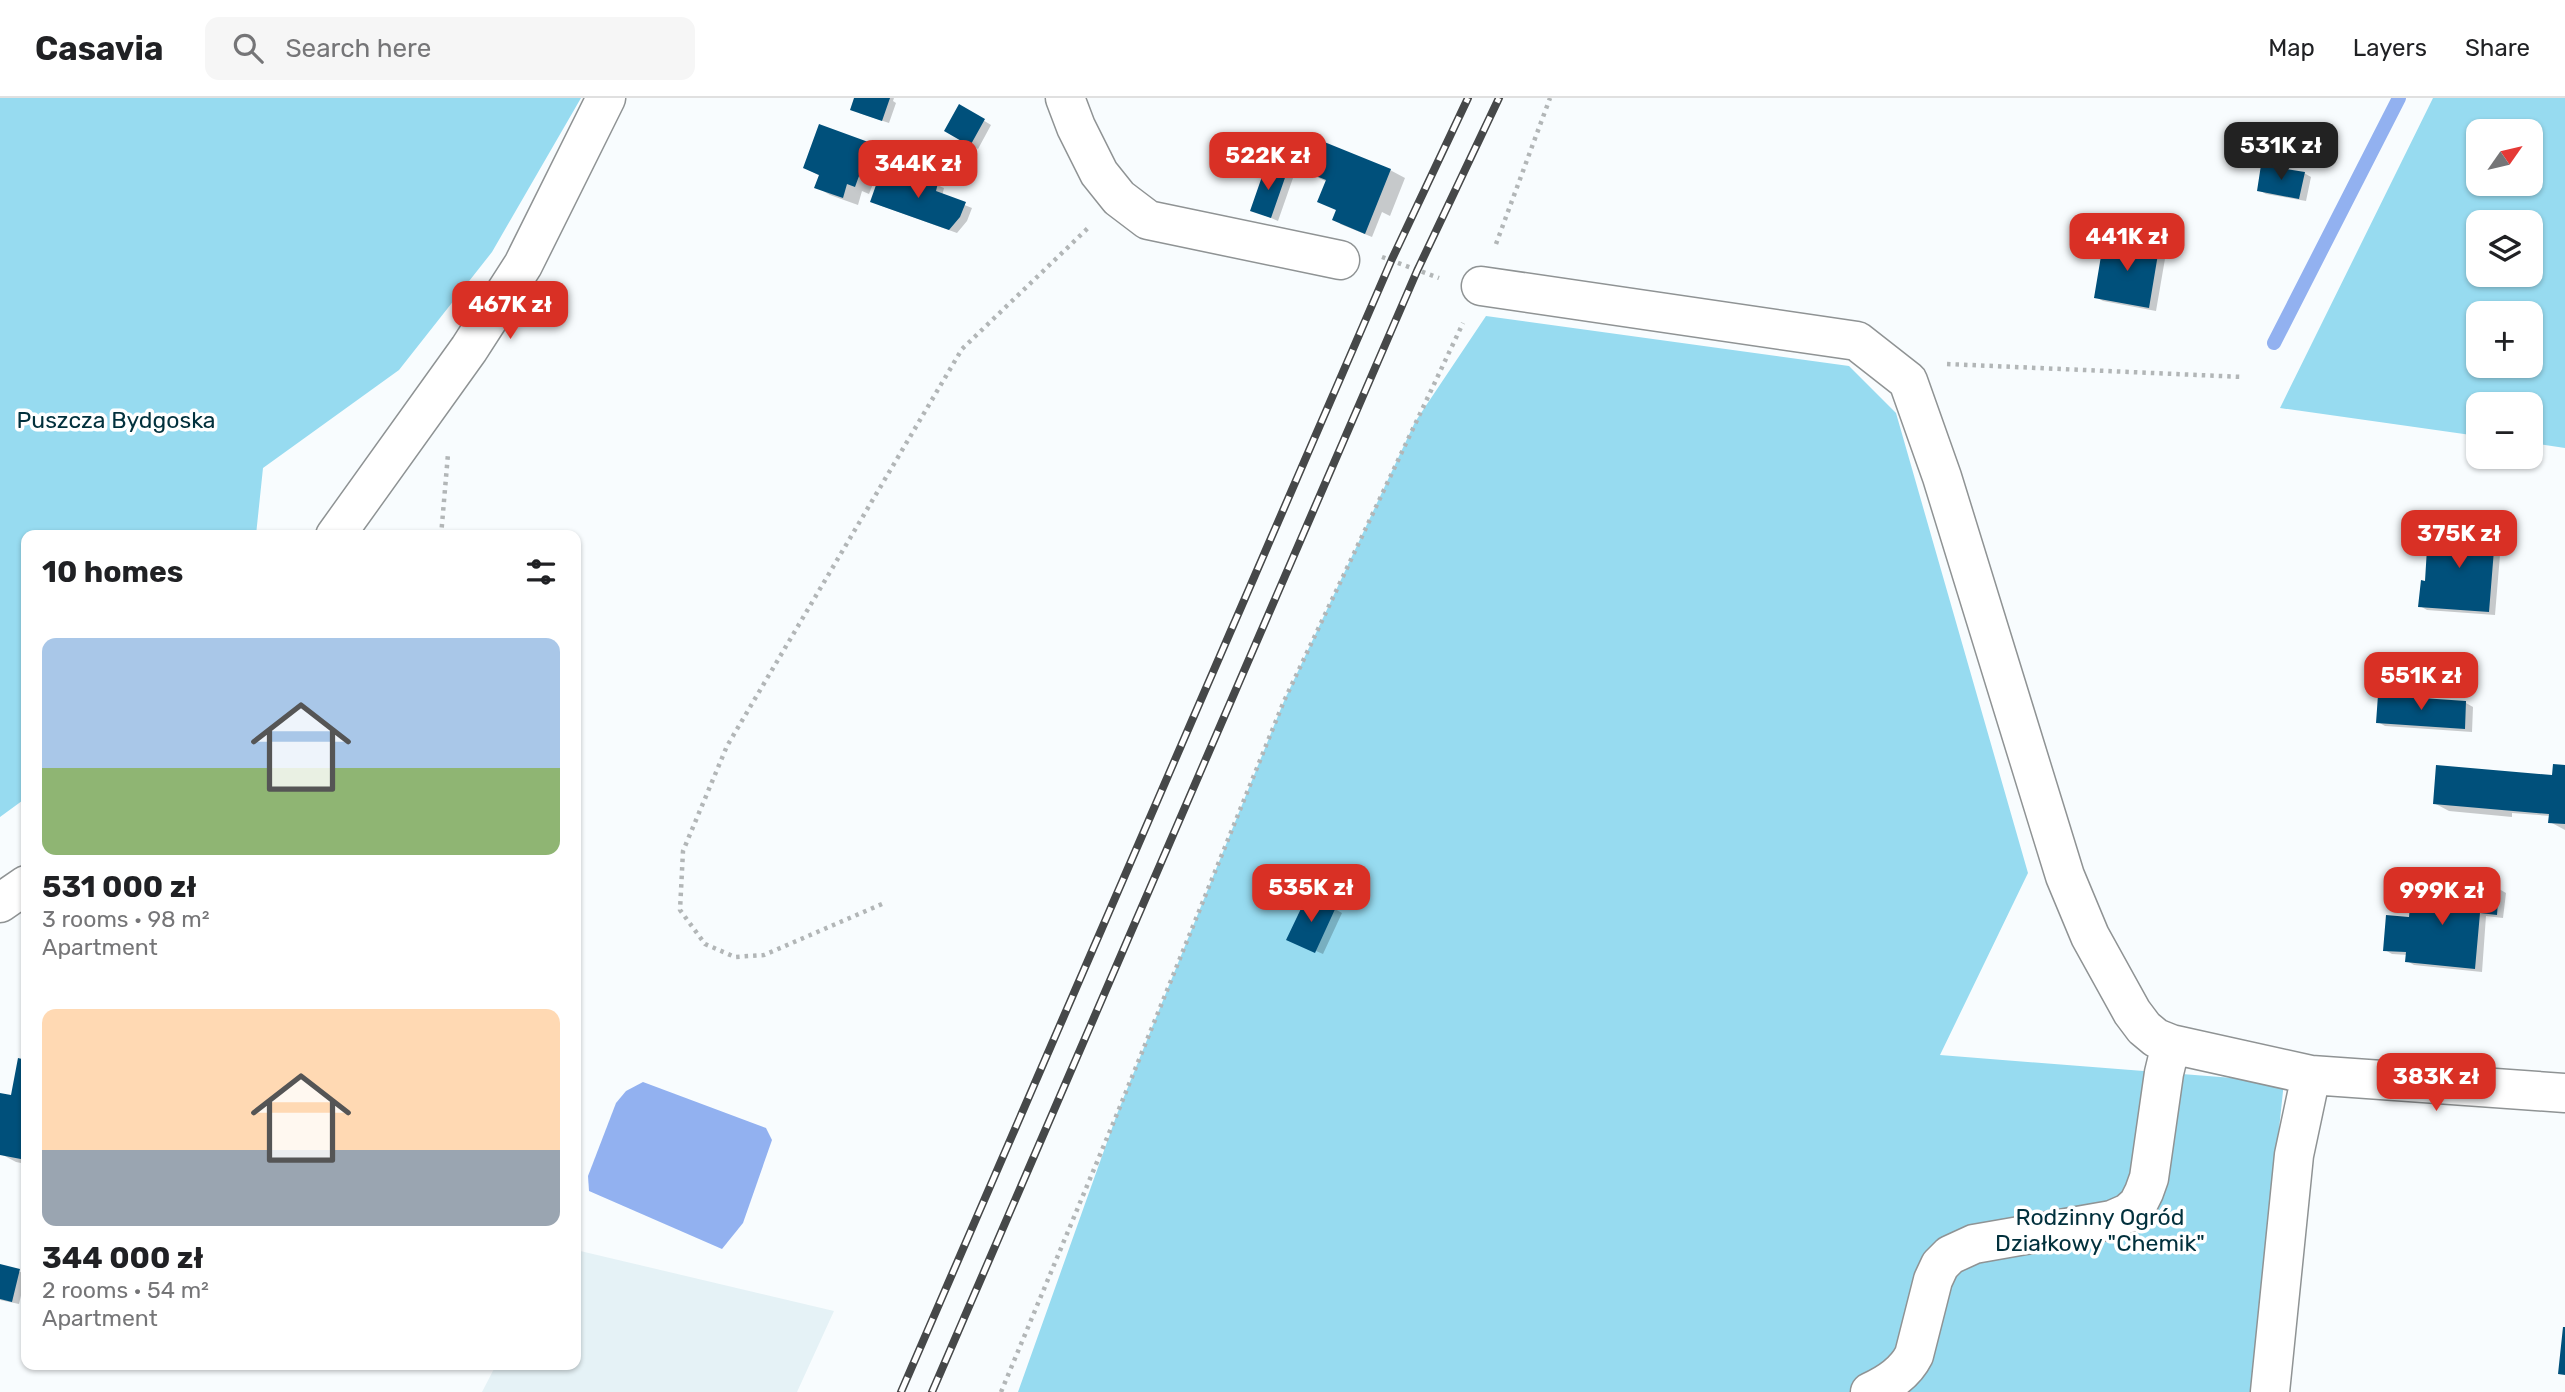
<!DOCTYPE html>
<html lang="en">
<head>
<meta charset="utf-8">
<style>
	body { margin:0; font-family:Rubik,sans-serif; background:#f6f6f6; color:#202124; height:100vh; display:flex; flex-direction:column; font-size:26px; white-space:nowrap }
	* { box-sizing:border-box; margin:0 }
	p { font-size:23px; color:#757577 }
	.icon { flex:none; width:38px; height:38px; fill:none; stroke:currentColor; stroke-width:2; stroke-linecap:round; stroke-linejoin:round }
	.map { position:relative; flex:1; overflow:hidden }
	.drawer { position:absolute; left:21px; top:432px; width:560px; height:840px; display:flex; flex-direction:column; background:#fff; border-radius:14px; box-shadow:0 2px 5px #0004 }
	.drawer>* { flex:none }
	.needle { width:46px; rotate:56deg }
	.tools { position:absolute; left:2466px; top:21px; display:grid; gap:14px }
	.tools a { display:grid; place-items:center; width:77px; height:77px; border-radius:14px; background:#fff; box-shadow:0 2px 5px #0004; font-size:35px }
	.price { position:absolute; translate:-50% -60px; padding:0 16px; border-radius:14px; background:#d93025; color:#fff; font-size:23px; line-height:46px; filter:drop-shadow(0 2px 4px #0008) }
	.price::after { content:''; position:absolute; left:50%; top:42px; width:21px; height:16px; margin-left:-10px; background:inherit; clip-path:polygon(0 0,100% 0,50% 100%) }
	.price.on { background:#222; color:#fff }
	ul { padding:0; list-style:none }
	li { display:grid; align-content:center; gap:14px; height:371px; padding:0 21px }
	li span { display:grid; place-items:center; height:217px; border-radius:14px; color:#555 }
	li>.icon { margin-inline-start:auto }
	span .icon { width:126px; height:126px; fill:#fffc; stroke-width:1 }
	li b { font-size:30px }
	h2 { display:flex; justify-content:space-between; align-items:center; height:84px; padding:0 21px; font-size:30px }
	header { display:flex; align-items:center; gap:42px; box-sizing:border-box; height:98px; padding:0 35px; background:#fff; border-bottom:2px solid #e0e0e0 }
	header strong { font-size:33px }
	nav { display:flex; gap:38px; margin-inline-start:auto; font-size:24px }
	.search { width:490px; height:63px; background:#f6f6f6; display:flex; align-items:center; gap:18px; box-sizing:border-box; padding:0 24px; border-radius:14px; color:#757577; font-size:26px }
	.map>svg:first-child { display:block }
	.built { fill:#e5f2f6 }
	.green { fill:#97dbf0; fill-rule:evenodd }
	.water { fill:#92b1f0 }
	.shadow { fill:#0003 }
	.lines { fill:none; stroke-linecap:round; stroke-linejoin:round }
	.stream { stroke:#92b1f0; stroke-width:14 }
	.building { fill:#00507b }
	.minor-casing { stroke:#8f9394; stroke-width:41 }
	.path { stroke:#b2b6b7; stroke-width:4.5; stroke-dasharray:3.5 5; stroke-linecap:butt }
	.minor { stroke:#fff; stroke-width:38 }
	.rail-casing { stroke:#464849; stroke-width:8 }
	.rail { stroke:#fff; stroke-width:5; stroke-dasharray:16; stroke-linecap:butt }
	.labels { text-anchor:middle; stroke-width:7; stroke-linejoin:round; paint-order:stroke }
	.park-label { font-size:23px; fill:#01303c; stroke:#fff }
</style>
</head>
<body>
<header>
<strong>Casavia</strong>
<div class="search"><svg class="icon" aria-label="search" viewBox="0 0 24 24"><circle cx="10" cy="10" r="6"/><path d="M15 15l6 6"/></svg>Search here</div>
<nav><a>Map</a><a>Layers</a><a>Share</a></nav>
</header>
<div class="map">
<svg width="2565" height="1294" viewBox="0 0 2565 1294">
	<rect width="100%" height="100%" fill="#f8fcfe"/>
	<path class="built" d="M576,1152L834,1213L797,1294H482L496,1267H576Z"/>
	<path class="green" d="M0,0H581L492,154L399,272L263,370L256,437L26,438V700L0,719Z
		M2433,0H2565V350L2531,345L2530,306H2478V338L2280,310ZM2478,33H2530V86H2478ZM2478,124H2530V177H2478ZM2530,215V268H2478V215Z
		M1486,218L1849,268L1896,315L2028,775L1940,957L2284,984L2251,1294H1018L1117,1016L1284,603L1415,324Z"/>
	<path class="water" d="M643,984L766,1030L772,1042L743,1125L722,1151L589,1093L588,1078L616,1005L626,993Z"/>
	<path class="shadow" d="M857,0H894L893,3L896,5L889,25L859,15Z
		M960,8L991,27L978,51L946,33Z
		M870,47L885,55L869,96L862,93L858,107L830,97L816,89L820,78L805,70Z
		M1301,71L1390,72L1405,80L1390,118L1382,114L1372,139L1340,126L1327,84Z
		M2304,75L2311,79L2306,103L2266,96L2259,92Z
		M1286,76L1293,80L1278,123L1252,112Z
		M912,86L937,87L944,90L942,98L972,110L967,123L957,135L879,107Z
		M2106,142L2159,151L2166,155L2156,213L2103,203L2096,199Z
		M2480,430L2501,445L2495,517L2427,512L2420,508L2426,485L2455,438Z
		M2466,605L2473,609L2472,634L2385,628L2378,624Z
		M2565,669V732L2550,724V718L2512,715V719L2449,713L2434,705L2554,679Z
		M2499,791L2506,795L2503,820L2486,818L2482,874L2414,867L2407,863L2408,857L2392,856L2385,852L2410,820L2458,802Z
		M1335,811L1342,815L1323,856L1293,843Z
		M19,962L26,964V1066L16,1064L1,1056L0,1047V997L12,1000Z
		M0,1167L26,1176L19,1206L0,1202Z"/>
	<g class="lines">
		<path class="stream" d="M2274,245L2399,0"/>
	</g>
	<path class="building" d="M854,0H890L882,23L850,12Z
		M959,6L985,21L970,48L944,33Z
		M819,26L871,45L855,89L847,86L843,100L814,90L819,77L803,70Z
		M1312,39L1391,71L1365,136L1332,122L1336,112L1317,104L1326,82L1299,71Z
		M1266,67L1287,74L1271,120L1250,113Z
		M2261,67L2305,74L2299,101L2257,93Z
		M881,73L911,84L913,76L938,85L936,93L966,104L960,119L949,132L870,104Z
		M2104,140L2159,150L2149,210L2094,200Z
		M2466,426L2481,428L2490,438L2495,439L2489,514L2418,509L2421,482L2425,483L2428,434L2454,436Z
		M2378,597L2466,603L2465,631L2376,625Z
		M2553,666L2565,667V726L2548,725L2549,716L2433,706L2436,667L2552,677Z
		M2459,785L2499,790L2497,817L2480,815L2475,871L2405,864L2406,854L2383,853L2386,817L2409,819L2411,796L2457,800Z
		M1308,796L1336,809L1315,855L1286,842Z
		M18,960L26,962V1062L0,1057V995L11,997Z
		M0,1166L20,1171L12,1204L0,1201Z
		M2563,1229H2565V1277L2558,1276Z"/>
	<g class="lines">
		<defs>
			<path id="minor" d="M1065,0L1076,29L1099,75L1119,100L1148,122L1340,162
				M1481,188L1857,243L1908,283L1942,379L2065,778L2090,838L2132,914L2144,930L2156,940L2171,946L2311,977L2565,995
				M335,438L469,251L523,167L606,0
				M0,805L26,787
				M1870,1294C1888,1286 1905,1275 1914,1257L1933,1182L1940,1167L1950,1157L1974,1146L2112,1122L2128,1115L2138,1106L2144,1094L2149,1080L2164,975L2171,946
				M2270,1294L2294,1057L2311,977"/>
		</defs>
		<use href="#minor" class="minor-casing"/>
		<path class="path" d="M1496,146L1550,0
			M1382,159L1439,180
			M1947,266L2243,279
			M441,438L448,356
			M882,806L764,857L735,859L705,846L680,812L683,753L727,648L962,251L1088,130
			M1001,1294L1117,1016L1284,603L1463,225"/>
		<use href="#minor" class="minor"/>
		<defs>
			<path id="rail" d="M901,1294L1392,161L1468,0
				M932,1294L1417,173L1499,0"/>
		</defs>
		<use href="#rail" class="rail-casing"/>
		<use href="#rail" class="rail"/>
	</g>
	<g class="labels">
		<g class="park-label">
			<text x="116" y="330">Puszcza Bydgoska</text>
			<text x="2100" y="1127">Rodzinny Ogród<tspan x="2100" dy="26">Działkowy "Chemik"</tspan></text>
		</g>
	</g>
</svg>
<div class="tools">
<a><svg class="needle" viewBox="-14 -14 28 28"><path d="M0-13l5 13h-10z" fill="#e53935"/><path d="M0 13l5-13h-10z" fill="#757577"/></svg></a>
<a><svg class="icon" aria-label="layers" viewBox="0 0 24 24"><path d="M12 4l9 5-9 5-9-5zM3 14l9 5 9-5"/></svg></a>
<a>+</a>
<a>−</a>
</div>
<b class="price on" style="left:2281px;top:84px">531K zł</b>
<b class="price" style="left:1268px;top:94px">522K zł</b>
<b class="price" style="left:918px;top:102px">344K zł</b>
<b class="price" style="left:2127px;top:175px">441K zł</b>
<b class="price" style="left:510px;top:243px">467K zł</b>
<b class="price" style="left:2459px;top:472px">375K zł</b>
<b class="price" style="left:2421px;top:614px">551K zł</b>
<b class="price" style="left:1311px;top:826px">535K zł</b>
<b class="price" style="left:2442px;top:829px">999K zł</b>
<b class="price" style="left:2436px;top:1015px">383K zł</b>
<section class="drawer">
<h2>10 homes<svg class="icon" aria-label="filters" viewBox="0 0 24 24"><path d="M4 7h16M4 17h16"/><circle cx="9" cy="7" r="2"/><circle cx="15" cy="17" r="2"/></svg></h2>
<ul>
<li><span style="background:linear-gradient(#a9c7e8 60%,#8fb573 0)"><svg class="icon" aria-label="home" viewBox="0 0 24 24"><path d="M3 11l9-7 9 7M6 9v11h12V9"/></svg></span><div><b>531 000 zł</b><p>3 rooms · 98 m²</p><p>Apartment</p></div></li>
<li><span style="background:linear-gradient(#ffd9b3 65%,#9aa5b1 0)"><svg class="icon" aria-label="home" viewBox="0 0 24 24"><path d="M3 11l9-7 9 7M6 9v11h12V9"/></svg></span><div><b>344 000 zł</b><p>2 rooms · 54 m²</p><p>Apartment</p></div></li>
</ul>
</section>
</div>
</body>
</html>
